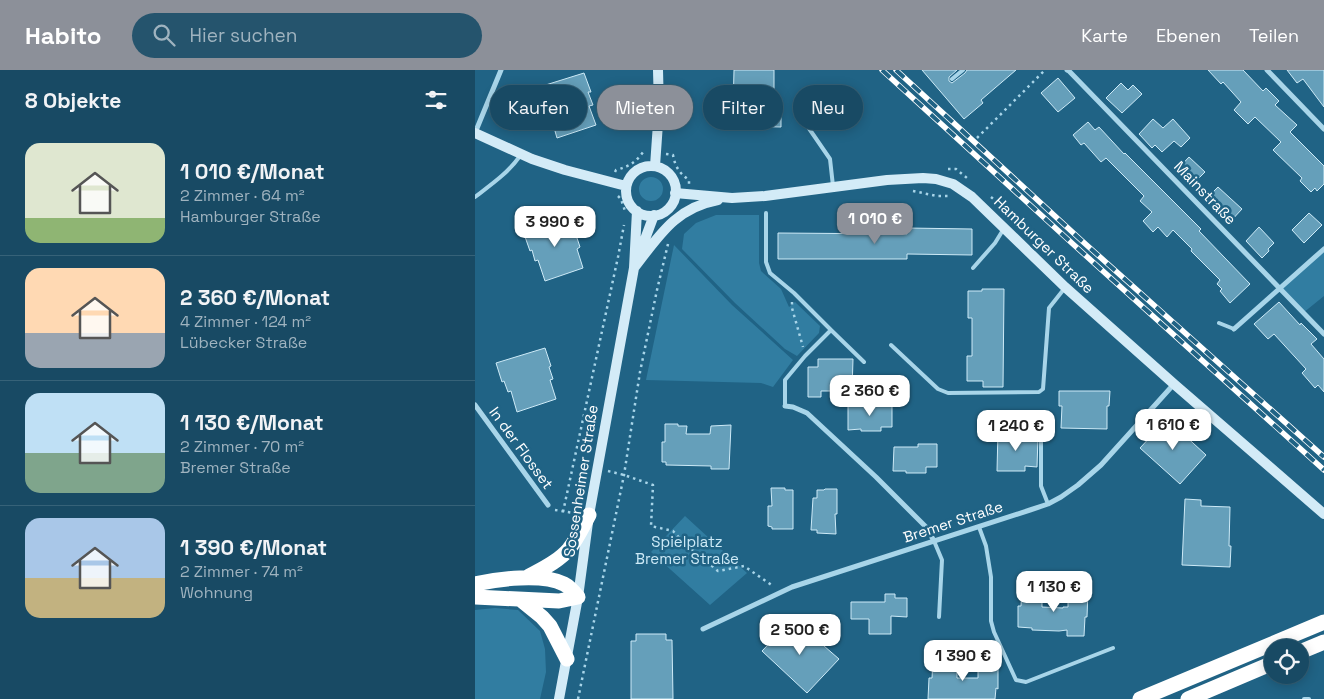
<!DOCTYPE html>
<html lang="de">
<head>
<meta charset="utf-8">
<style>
	body { margin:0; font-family:"Space Grotesk",sans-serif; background:#25546d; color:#f1f3f6; height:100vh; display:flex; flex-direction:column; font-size:19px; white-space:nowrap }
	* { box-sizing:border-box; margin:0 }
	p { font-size:16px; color:#9fb3bf }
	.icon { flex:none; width:28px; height:28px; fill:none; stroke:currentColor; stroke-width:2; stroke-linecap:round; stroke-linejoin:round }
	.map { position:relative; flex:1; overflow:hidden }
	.sheet { display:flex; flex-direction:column; background:#184a64; width:475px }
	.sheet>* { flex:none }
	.guide { position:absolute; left:15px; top:15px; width:475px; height:45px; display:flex; gap:10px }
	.fabs { position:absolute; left:789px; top:569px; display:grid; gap:10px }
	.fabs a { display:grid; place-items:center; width:45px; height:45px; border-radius:50%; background:#184a64; box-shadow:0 2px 12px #0003,0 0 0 1px #366278; font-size:25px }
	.price { position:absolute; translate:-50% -42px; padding:0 11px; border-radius:10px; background:#fff; color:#222; font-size:16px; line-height:32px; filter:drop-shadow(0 1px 2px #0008) }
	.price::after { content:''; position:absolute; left:50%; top:30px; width:15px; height:11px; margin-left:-8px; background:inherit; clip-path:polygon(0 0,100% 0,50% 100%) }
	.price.selected { background:#8c9099; color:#fff }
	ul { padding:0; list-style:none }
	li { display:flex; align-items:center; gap:15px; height:125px; padding:0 25px }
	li+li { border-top:1px solid #366278 }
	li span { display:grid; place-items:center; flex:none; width:140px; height:100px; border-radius:15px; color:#555 }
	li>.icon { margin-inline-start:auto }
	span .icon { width:60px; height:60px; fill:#fffc; stroke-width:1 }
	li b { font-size:21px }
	h2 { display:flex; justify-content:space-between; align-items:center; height:60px; padding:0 25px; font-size:21px }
	.pill { padding:0 18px; border-radius:22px; background:#184a64; box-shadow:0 2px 12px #0003,0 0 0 1px #366278; font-size:18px; line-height:45px }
	.pill.selected { background:#8c9099; color:#fff }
	header { display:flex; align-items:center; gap:30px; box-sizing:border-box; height:70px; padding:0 25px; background:#8c9099; color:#fff }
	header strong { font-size:24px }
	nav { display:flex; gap:28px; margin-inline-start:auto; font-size:18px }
	.search { width:350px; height:45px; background:#25546d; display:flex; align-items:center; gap:12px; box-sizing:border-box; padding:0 18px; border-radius:28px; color:#9fb3bf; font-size:19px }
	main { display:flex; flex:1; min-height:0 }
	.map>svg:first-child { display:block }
	.green { fill:#317da1 }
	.building { fill:#659fba; stroke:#cdeaf7 }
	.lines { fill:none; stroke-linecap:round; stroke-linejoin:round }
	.path { stroke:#a8d5e9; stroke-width:2.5; stroke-dasharray:2.5 4; stroke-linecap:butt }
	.lane { stroke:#a8d5e9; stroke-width:4 }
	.street { stroke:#a8d5e9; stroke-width:5 }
	.secondary { stroke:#d3ebf7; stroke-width:10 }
	.highway { stroke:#fff; stroke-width:15 }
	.rail-casing { stroke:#fff; stroke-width:5.5 }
	.rail { stroke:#206385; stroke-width:4; stroke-dasharray:11; stroke-linecap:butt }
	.labels { text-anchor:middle; stroke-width:5; stroke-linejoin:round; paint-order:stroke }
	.street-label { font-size:15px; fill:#fff; stroke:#206385 }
	.park-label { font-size:15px; fill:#cdeaf7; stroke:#206385 }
</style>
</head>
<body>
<header>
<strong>Habito</strong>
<div class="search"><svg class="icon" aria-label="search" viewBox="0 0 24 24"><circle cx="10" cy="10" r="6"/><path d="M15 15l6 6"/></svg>Hier suchen</div>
<nav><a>Karte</a><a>Ebenen</a><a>Teilen</a></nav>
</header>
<main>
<section class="sheet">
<h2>8 Objekte<svg class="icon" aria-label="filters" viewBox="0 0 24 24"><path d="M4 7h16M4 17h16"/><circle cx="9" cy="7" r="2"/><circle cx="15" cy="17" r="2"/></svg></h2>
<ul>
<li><span style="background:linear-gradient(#dfe7d0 75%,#8fb573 0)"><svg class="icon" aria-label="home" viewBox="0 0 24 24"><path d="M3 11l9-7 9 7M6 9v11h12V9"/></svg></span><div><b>1 010 €/Monat</b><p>2 Zimmer · 64 m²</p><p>Hamburger Straße</p></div></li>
<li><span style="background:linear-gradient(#ffd9b3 65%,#9aa5b1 0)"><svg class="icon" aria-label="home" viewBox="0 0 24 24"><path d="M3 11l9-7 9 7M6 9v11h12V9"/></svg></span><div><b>2 360 €/Monat</b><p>4 Zimmer · 124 m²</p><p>Lübecker Straße</p></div></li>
<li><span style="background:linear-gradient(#bfe0f5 60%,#7fa58c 0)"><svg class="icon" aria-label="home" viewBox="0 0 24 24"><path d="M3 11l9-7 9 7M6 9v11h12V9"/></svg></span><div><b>1 130 €/Monat</b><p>2 Zimmer · 70 m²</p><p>Bremer Straße</p></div></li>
<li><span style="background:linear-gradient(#a9c7e8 60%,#c2b280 0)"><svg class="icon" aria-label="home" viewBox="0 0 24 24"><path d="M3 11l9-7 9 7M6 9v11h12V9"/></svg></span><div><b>1 390 €/Monat</b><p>2 Zimmer · 74 m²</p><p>Wohnung</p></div></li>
</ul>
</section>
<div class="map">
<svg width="849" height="629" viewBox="0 0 849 629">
	<rect width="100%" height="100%" fill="#206385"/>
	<path class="green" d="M164 119a12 12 0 1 1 24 0a12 12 0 1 1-24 0Z
		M241,145H284V193L286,201L306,219L314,237L320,232L345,256L344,263L322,286L310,279L260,233L207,179L209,164L221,153Z
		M199,175L257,235L318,290L298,317L286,313L171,310Z
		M849,179V226L828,243L804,217Z
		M210,446L272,503L235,535L176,482Z
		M20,538L43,540L65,561L70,579L71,602L65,629H0V540Z"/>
	<path class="building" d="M259,0H299V39H306V57L260,56V39H258Z
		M447,0H482L474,7V11L477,13L490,3L492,0H541L506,30L508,33L489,49Z
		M733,0H768L788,21L791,18L804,31L800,35L822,55L815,62L849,96V114L842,121L840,118L836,122L825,111L827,108L798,80L806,72L780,47L773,54L759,40L766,32L748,12L746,14Z
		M812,0H849V37L828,9L822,13Z
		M109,3L116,22H113L118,35L114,36L121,55L82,68L76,47L73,48L69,37L67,38L61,18Z
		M583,8L600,28L583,42L566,23Z
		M646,13L653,20L658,15L667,24L647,43L631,28Z
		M678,49L688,58L698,49L715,68L706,77L699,71L687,82L680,75L677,78L664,64Z
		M613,52L620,60L624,57L649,84L650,83L726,159L724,161L775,214L755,233L745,221L747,219L742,214L745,210L716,181L717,179L698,160L692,167L683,157L678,162L668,151L677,142L665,131L669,126L631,88L626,92L609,73L606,75L598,65Z
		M714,87L730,102L717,115L701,101Z
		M743,117L767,139L754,153L735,135L739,131L734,126Z
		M834,143L847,155L829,173L817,160Z
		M97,146L103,164L101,165L105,177L102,179L108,198L70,211L63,190L60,191L57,180L55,181L48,161Z
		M784,157L799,173L793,179L794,181L787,188L771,171Z
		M432,158L497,159V185L432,184V189H303V163L432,164Z
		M507,219H529L528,317H508V311H492V286H497V248H493V221H507Z
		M804,232L825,255L826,253L842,269L836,274L849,289V322L843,315L840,318L827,303L831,299L799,264L793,269L779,254Z
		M70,278L76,296L74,297L78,309L75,310L81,329L42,342L36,321L33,322L29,311L27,312L21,293Z
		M343,289H378L377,321H346V327H333V297H343Z
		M584,321H635L634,336H632V359L586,358L587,336H584Z
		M417,333V357H406V361H386V359L373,360V335Z
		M692,349L731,385L705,414L665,378Z
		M190,354H203V356H212L211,364H235L236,356L256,355L254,399H236V396L191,395V392H187V372H190Z
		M523,361H540V367H563L562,397L550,396V401H522Z
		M443,374H462V397H451V403H431V401H418L419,377H443Z
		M296,418H310V420H318V459H297V457L293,456V436H297Z
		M350,419H362V444H360L361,464L342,463V460H336L338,428H342V420H349Z
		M710,429L726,430V436L755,437L754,476H756L755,497L707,495Z
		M547,519L567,520V537L588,538V537H593V521H613L612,547H610L609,566H592V560L584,561L557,560V558L543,557V536H546Z
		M410,524H420V528H432V547L416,546V564H394V549H376V532H410Z
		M318,549L364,589L332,623L287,581Z
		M161,564H191V570H197L198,629H156V571H161Z
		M458,590H470V593H482V608H503V593H523V619L521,618L520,629H453L454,608H457Z"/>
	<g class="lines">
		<path class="path" d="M502,68L570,0
			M191,84L198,85C200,96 204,103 214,110V114
			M473,99H481L492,108
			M140,102L141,100C155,96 160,93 169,81H171
			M438,121L462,126H475
			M143,126L146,129L150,141
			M516,127L529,138L528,142
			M317,232V238L328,277
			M133,401L149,405L178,415L176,456L198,461L210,474L243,501L269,496L298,516
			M80,440L99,443
			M88,442L143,187L149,155
			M103,629L149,405L165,302L182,220L193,174"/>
		<path class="lane" d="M477,9L488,0
			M333,57L355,89L358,116
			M0,127C17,114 33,103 45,86
			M291,143V192L295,203L319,223L356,260L330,286L310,310V336
			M498,198L520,173L528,160
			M744,253L759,259
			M356,260L389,292
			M416,275L463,319L473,323L564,322L568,319L574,238L589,219
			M566,372V416L573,434
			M504,457L511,476L516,507V551L519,562L541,610L551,612L638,578
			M459,471L467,490L464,547
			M829,629H834"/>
		<path class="street" d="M592,0L594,1L849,264
			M792,0L849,59
			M0,63L26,0
			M759,259L849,179
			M0,335L73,435
			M310,336L318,337L332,343L401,407L451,457L459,471
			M228,559L317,517L555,440L573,434L586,427L603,415L626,395L699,314"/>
		<path class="secondary" d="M0,63L57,89L90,100L151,116
			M180,96L184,39L183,0
			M151 121a25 25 0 1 1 50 0a25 25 0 1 1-50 0Z
			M200,123L257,128L290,126L412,110L448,108L461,109L478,114L497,127L590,217L699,314L849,444
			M163,188L179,145
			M159,198C184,166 200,138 243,130
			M84,629L103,527L114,445L159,198L162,141"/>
		<path class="highway" d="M51,508C65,500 83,492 94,479C102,469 108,456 114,445
			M0,514C23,509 67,503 89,514C95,517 99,522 103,527L84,531L0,527
			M46,530L67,547L75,556L92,589
			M825,582L849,572
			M665,629L849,552
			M713,629L798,593"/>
		<defs>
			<path id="rail" d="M407,0L599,175L849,400
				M421,0L606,170L849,387"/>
		</defs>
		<use href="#rail" class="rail-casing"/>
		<use href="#rail" class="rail"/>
	</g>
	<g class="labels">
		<g class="street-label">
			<text transform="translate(730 123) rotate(46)" y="5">Mainstraße</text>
			<text transform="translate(569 175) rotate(44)" y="5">Hamburger Straße</text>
			<text transform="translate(46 378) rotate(54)" y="5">In der Flosset</text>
			<text transform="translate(106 411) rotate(-81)" y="5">Sossenheimer Straße</text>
			<text transform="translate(478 452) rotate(-18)" y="5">Bremer Straße</text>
		</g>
		<g class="park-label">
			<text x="212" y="477">Spielplatz<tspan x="212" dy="17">Bremer Straße</tspan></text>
		</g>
	</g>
</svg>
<div class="fabs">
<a><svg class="icon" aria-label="locate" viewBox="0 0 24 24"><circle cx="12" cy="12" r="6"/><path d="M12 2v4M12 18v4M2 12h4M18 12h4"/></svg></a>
</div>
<b class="price selected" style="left:400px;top:175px">1 010 €</b>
<b class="price" style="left:80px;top:178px">3 990 €</b>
<b class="price" style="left:395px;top:347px">2 360 €</b>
<b class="price" style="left:698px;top:381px">1 610 €</b>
<b class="price" style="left:541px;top:382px">1 240 €</b>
<b class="price" style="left:579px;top:543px">1 130 €</b>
<b class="price" style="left:325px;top:586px">2 500 €</b>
<b class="price" style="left:488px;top:612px">1 390 €</b>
<div class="guide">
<a class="pill">Kaufen</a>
<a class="pill selected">Mieten</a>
<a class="pill">Filter</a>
<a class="pill">Neu</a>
</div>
</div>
</main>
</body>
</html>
